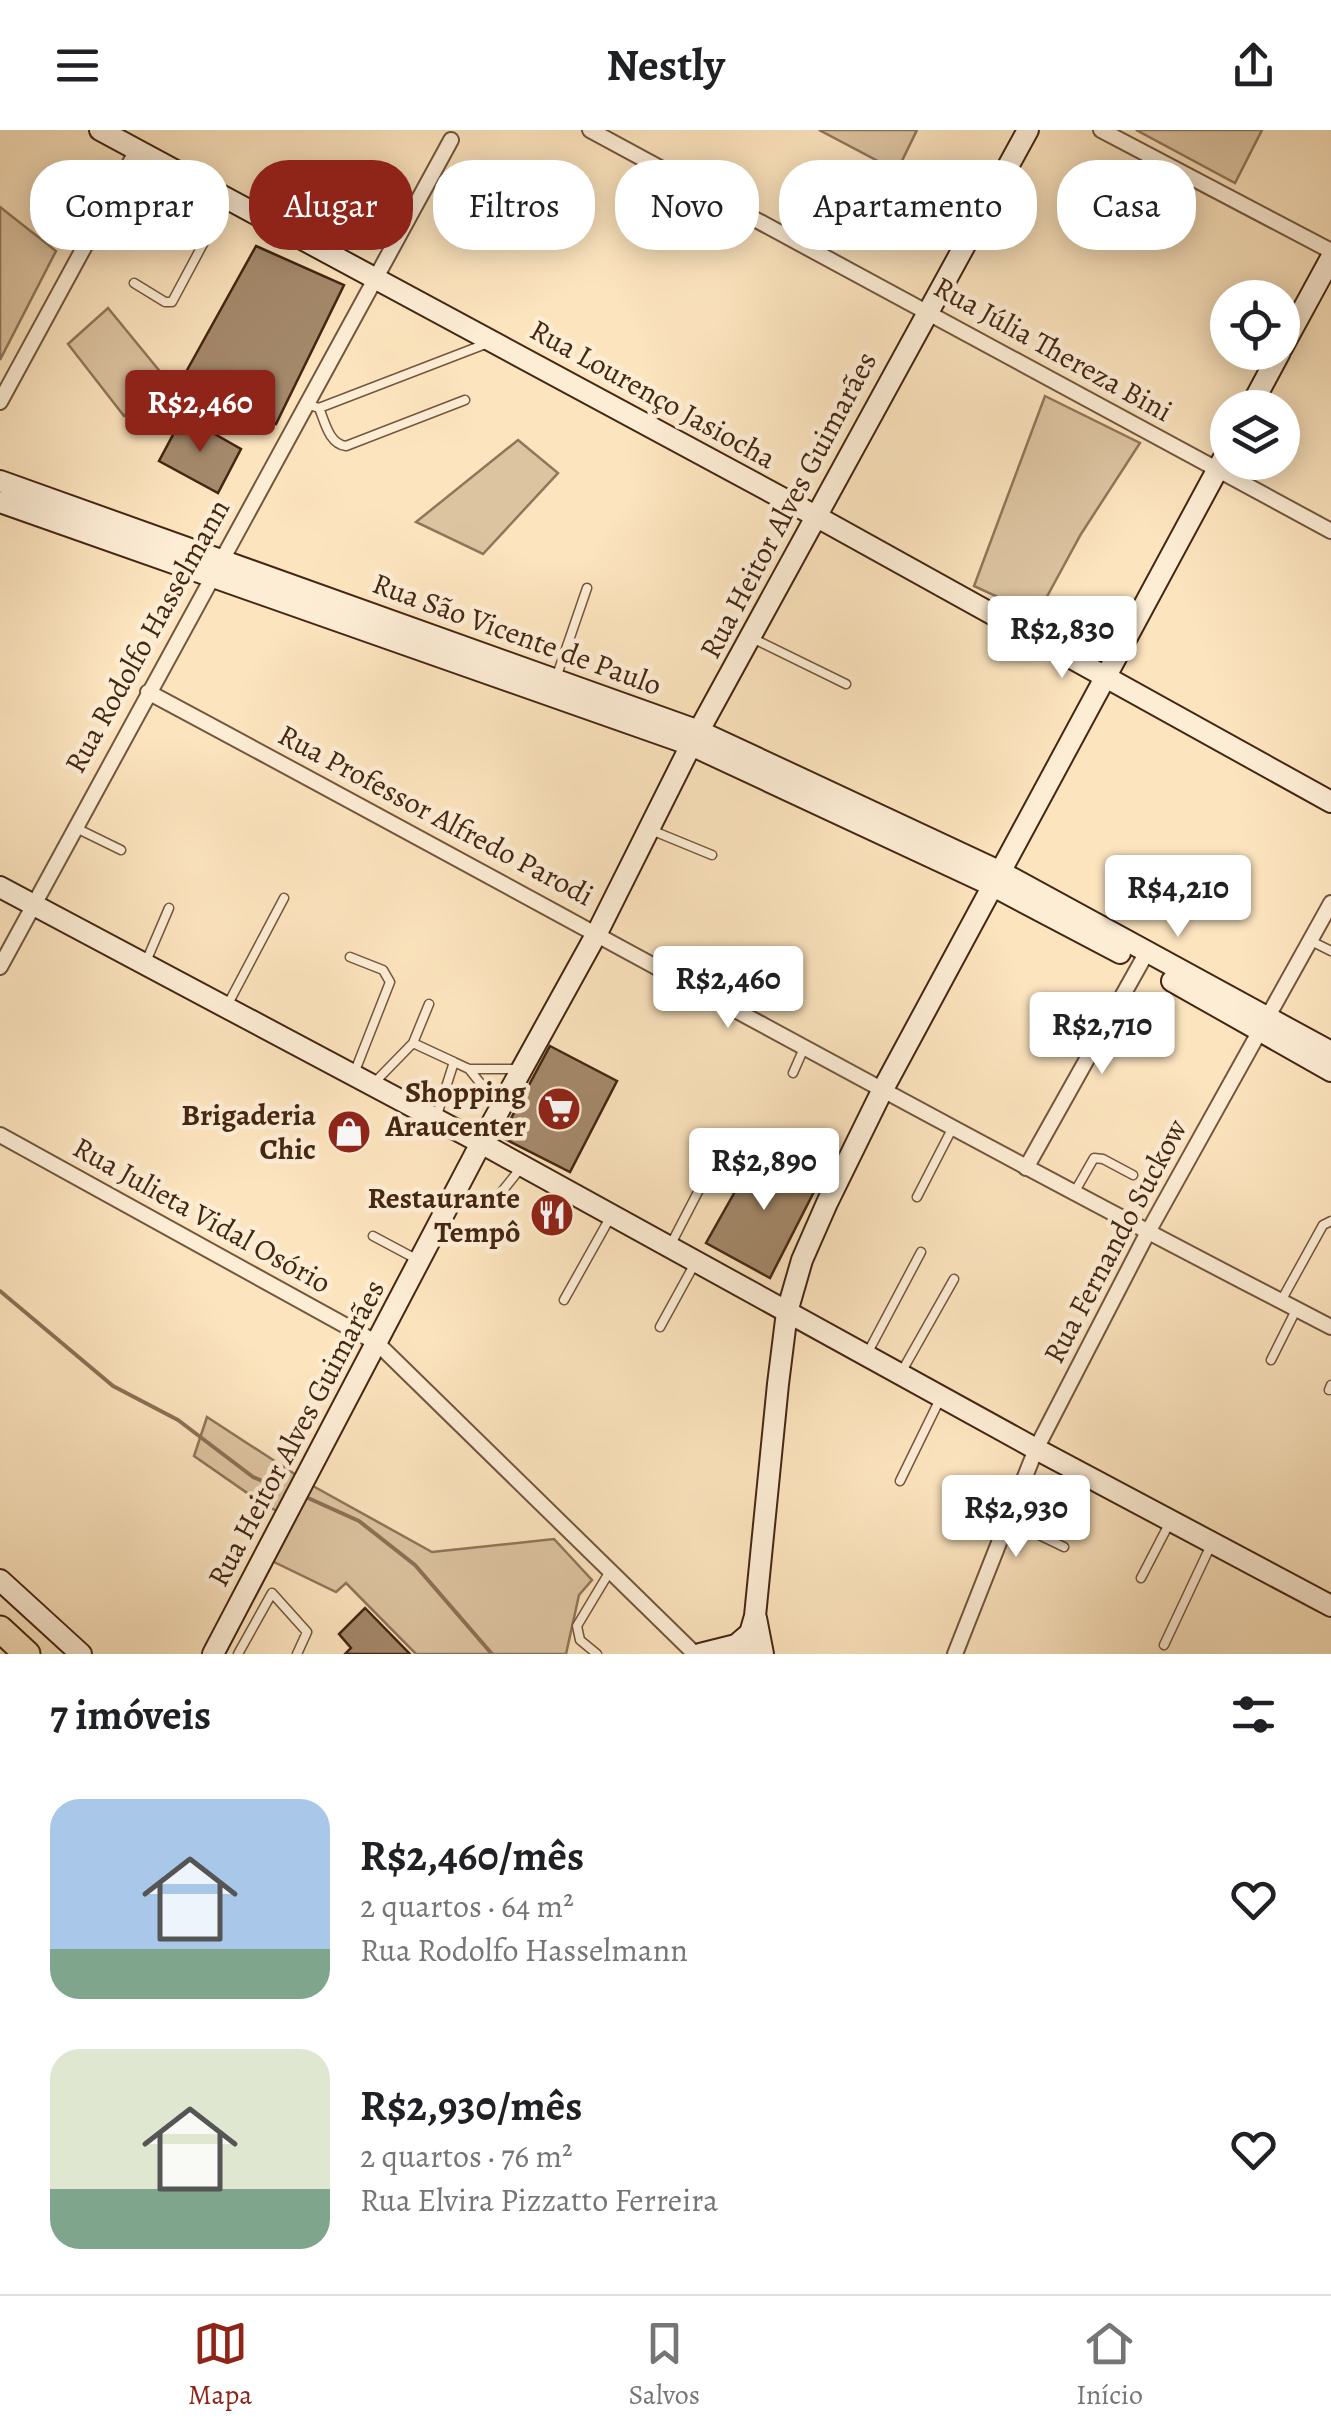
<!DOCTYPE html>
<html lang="pt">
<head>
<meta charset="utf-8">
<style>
	body { margin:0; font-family:Alegreya,serif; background:#f6f6f6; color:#202124; height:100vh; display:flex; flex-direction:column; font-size:38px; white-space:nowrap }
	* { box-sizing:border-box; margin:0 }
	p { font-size:32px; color:#757577 }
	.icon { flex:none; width:55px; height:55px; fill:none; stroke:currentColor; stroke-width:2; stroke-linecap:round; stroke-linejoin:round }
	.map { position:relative; height:1524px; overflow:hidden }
	.side { display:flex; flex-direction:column; background:#fff; flex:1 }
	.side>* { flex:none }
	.guide { position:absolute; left:30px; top:30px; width:1272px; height:90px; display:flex; gap:20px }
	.fabs { position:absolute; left:1210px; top:150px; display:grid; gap:20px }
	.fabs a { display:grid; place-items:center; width:90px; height:90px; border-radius:50%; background:#fff; box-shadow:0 5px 25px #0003; font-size:50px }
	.price { position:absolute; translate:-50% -85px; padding:0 22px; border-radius:10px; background:#fff; color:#222; font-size:32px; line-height:65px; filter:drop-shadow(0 2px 5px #0008) }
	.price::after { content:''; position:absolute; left:50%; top:60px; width:30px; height:22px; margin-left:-15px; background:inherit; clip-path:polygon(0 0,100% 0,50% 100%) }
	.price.selected { background:#8f2418; color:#fff }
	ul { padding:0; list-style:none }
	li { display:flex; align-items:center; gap:30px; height:250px; padding:0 50px }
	li span { display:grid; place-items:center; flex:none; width:280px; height:200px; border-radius:30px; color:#555 }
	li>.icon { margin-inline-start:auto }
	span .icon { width:120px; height:120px; fill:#fffc; stroke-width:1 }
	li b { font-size:42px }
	h2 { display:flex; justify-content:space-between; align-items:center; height:120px; padding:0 50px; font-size:42px }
	.chip { padding:0 35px; border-radius:40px; background:#fff; box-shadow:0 5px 25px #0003; font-size:35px; line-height:90px }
	.chip.selected { background:#8f2418; color:#fff }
	header { display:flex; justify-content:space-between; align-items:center; height:130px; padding:0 50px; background:#fff; font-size:45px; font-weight:600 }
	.tab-bar { display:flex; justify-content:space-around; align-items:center; height:140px; border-top:2px solid #e0e0e0; background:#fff; font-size:28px; color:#757577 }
	.tab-bar a { display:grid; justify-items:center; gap:5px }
	.tab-bar .selected { color:#8f2418 }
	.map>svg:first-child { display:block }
	.green { fill:#ddc4a1; stroke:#91755a; stroke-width:2.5 }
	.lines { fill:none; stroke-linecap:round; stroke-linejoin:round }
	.stream { stroke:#8e7156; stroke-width:4 }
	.building { fill:#a4896b; stroke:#452612; stroke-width:2.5 }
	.lane-casing { stroke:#73563d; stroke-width:11 }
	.street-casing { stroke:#73563d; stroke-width:18 }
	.secondary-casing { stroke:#452612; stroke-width:24 }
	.highway-casing { stroke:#452612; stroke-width:29 }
	.lane { stroke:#fdedd5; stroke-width:8 }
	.street { stroke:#fdedd5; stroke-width:14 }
	.secondary { stroke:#fdedd5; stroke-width:20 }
	.highway { stroke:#fce4be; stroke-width:25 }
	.labels { text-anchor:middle; stroke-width:9; stroke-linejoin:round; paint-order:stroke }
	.street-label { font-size:30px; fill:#452612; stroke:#fdedd5 }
	.poi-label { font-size:30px; font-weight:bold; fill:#452612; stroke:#fdedd5; text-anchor:end }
</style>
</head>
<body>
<header><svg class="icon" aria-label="menu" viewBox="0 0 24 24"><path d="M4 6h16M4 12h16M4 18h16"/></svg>Nestly<svg class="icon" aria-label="share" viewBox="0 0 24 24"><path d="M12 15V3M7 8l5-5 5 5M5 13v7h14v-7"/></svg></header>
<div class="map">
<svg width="1331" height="1524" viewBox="0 0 1331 1524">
	<rect width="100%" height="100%" fill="#fce4be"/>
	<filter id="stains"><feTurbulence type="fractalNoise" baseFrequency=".002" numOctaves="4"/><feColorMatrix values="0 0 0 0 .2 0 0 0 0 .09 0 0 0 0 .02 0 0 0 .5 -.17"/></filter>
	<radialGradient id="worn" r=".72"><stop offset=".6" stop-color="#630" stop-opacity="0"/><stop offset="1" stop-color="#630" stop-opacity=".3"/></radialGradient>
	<path class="green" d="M819,0H917L897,41Z
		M1136,0H1262L1235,53Z
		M0,77L56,121L0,230Z
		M108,178L167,250L124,286L68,214Z
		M1045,266L1140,313L1081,404L1037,485L974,456Z
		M518,310L558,343L483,424L416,392Z
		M207,1287L313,1356L432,1422L554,1409L592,1450L579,1465L566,1524H416L346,1453L336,1462L272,1431L295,1390L263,1374L194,1326Z"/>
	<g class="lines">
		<path class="stream" d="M0,1161L113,1256L178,1290L253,1347L274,1356
			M308,1368L359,1391L415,1435L492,1524"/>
	</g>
	<path class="building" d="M256,116L344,155L276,294L186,242Z
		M183,286L241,319L218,363L159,331Z
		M550,916L617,951L570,1042L501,1007Z
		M759,1019L821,1048L770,1148L706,1113Z
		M365,1478L410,1524H345L351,1518L339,1504Z"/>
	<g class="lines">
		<defs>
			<path id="lane" d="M134,153L165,172H172L227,69
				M306,274L319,278L488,213
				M319,278C325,292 329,314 346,316L465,270
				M752,508L846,554
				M556,548L587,458
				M76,698L121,720
				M651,700L712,725
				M1311,811L1331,821
				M350,827L383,840L390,852L355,941
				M145,834L169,778
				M228,874L284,768
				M413,913L429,874
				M454,932L469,939H517
				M469,939L497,974
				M793,943L804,918
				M374,953L413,913L454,932L437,985
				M456,1062L484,1071L496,1069L520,1039
				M1074,1063L1094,1028L1103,1029L1133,1045
				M917,1067L952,999
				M373,1106L418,1130
				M670,1116L716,1027
				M564,1170L611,1086
				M1281,1171L1323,1095L1331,1091
				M660,1197L694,1135
				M867,1224L921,1122
				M1271,1230L1296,1180
				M902,1241L954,1149
				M1329,1260L1331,1255
				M900,1351L940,1269
				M1008,1390L1064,1417
				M1141,1448L1169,1394
				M1164,1515L1211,1415
				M238,1524L272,1463L307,1502L297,1524
				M597,1524L580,1510L577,1496L610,1441"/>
			<path id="street" d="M590,0L1331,401
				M1101,0L1331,121
				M0,272L137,20
				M148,562C543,773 933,992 1331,1197
				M0,837L451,10
				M0,1005L377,1213L695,1524
				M1026,1038L1147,822
				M955,1524L1036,1319L1148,1102L1331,773"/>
			<path id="secondary" d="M100,0L810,383L1331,672
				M1282,218L1331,128
				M1250,278L1280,222
				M0,351L699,601L1001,742L1331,922
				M0,372L691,615L993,756L1120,823
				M0,757L481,1013L1036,1319L1331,1476
				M1172,851L1331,941
				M0,1450L81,1524
				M756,1488L763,1524
				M213,1524L481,1013L597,803L691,615L1028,0
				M700,1524L736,1515L750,1503
				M744,1524L755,1486L778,1254L787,1182L802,1130L827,1073L882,961L1228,320"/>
			<path id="highway" d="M0,1499L27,1524"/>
		</defs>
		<use href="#lane" class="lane-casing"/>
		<use href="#street" class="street-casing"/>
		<use href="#secondary" class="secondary-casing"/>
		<use href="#highway" class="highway-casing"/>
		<use href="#lane" class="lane"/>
		<use href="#street" class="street"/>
		<use href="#secondary" class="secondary"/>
		<use href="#highway" class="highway"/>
	</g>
	<defs>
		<symbol id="supermarket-disc" viewBox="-11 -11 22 22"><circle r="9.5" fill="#8f2418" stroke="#fdedd5"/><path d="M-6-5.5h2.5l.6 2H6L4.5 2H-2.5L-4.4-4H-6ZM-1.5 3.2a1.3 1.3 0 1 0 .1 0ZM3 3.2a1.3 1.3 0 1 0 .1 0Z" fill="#fff"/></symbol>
		<symbol id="shop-disc" viewBox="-11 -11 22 22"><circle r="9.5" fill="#8f2418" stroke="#fdedd5"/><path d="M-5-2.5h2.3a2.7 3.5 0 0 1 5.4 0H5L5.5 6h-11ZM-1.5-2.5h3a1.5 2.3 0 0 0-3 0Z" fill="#fff"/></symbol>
		<symbol id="restaurant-disc" viewBox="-11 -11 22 22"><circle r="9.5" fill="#8f2418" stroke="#fdedd5"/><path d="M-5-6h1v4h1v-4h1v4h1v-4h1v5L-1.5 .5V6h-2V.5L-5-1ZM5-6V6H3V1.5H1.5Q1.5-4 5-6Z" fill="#fff"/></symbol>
	</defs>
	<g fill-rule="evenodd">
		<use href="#supermarket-disc" x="534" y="954" width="50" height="50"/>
		<use href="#shop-disc" x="324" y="977" width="50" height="50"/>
		<use href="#restaurant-disc" x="527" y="1060" width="50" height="50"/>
	</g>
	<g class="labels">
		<g class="street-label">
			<text transform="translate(1053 219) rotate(29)" y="10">Rua Júlia Thereza Bini</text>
			<text transform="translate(653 264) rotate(29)" y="10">Rua Lourenço Jasiocha</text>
			<text transform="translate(788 375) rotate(-62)" y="10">Rua Heitor Alves Guimarães</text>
			<text transform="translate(517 504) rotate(20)" y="10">Rua São Vicente de Paulo</text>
			<text transform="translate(147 506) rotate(-61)" y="10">Rua Rodolfo Hasselmann</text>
			<text transform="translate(436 685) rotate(28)" y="10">Rua Professor Alfredo Parodi</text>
			<text transform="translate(202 1085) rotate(29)" y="10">Rua Julieta Vidal Osório</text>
			<text transform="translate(1115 1111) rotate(-62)" y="10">Rua Fernando Suckow</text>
			<text transform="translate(296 1303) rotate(-62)" y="10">Rua Heitor Alves Guimarães</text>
		</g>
		<g class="poi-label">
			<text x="526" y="972">Shopping<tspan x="526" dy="34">Araucenter</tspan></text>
			<text x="316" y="995">Brigaderia<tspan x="316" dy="34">Chic</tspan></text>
			<text x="520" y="1078">Restaurante<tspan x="520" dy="34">Tempô</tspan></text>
		</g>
	</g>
	<rect width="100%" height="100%" filter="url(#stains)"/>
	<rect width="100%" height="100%" fill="url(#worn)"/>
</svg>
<div class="fabs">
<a><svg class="icon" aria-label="locate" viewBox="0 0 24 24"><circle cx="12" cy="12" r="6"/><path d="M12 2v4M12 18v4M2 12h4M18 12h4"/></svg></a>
<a><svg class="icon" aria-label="layers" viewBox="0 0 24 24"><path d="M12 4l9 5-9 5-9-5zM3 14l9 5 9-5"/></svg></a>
</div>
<b class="price selected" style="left:200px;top:325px">R$2,460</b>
<b class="price" style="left:1062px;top:551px">R$2,830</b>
<b class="price" style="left:1178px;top:810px">R$4,210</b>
<b class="price" style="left:728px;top:901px">R$2,460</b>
<b class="price" style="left:1102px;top:947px">R$2,710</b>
<b class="price" style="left:764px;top:1083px">R$2,890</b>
<b class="price" style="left:1016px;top:1430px">R$2,930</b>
<div class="guide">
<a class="chip">Comprar</a>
<a class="chip selected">Alugar</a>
<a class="chip">Filtros</a>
<a class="chip">Novo</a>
<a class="chip">Apartamento</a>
<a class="chip">Casa</a>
</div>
</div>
<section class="side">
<h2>7 imóveis<svg class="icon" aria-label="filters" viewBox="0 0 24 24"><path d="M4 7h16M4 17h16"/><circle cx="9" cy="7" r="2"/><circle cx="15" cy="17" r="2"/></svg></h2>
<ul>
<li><span style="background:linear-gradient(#a9c7e8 75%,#7fa58c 0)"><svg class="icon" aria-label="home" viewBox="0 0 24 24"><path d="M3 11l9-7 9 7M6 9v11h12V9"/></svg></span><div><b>R$2,460/mês</b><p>2 quartos · 64 m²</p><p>Rua Rodolfo Hasselmann</p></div><svg class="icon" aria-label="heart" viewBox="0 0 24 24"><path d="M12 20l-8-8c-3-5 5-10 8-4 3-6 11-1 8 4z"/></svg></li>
<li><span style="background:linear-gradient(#dfe7d0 70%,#7fa58c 0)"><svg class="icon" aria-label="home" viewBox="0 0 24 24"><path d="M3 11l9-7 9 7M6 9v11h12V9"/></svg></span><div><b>R$2,930/mês</b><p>2 quartos · 76 m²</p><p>Rua Elvira Pizzatto Ferreira</p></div><svg class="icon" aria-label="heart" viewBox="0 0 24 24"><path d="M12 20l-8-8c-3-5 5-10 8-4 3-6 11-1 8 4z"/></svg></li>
</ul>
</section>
<nav class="tab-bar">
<a class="selected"><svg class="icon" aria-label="map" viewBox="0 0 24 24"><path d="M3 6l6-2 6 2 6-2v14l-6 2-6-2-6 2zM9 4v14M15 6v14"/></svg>Mapa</a>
<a><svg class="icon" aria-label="saved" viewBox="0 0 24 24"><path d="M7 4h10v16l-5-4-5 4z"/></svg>Salvos</a>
<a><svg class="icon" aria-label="home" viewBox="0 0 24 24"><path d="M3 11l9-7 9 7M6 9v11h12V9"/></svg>Início</a>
</nav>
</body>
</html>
